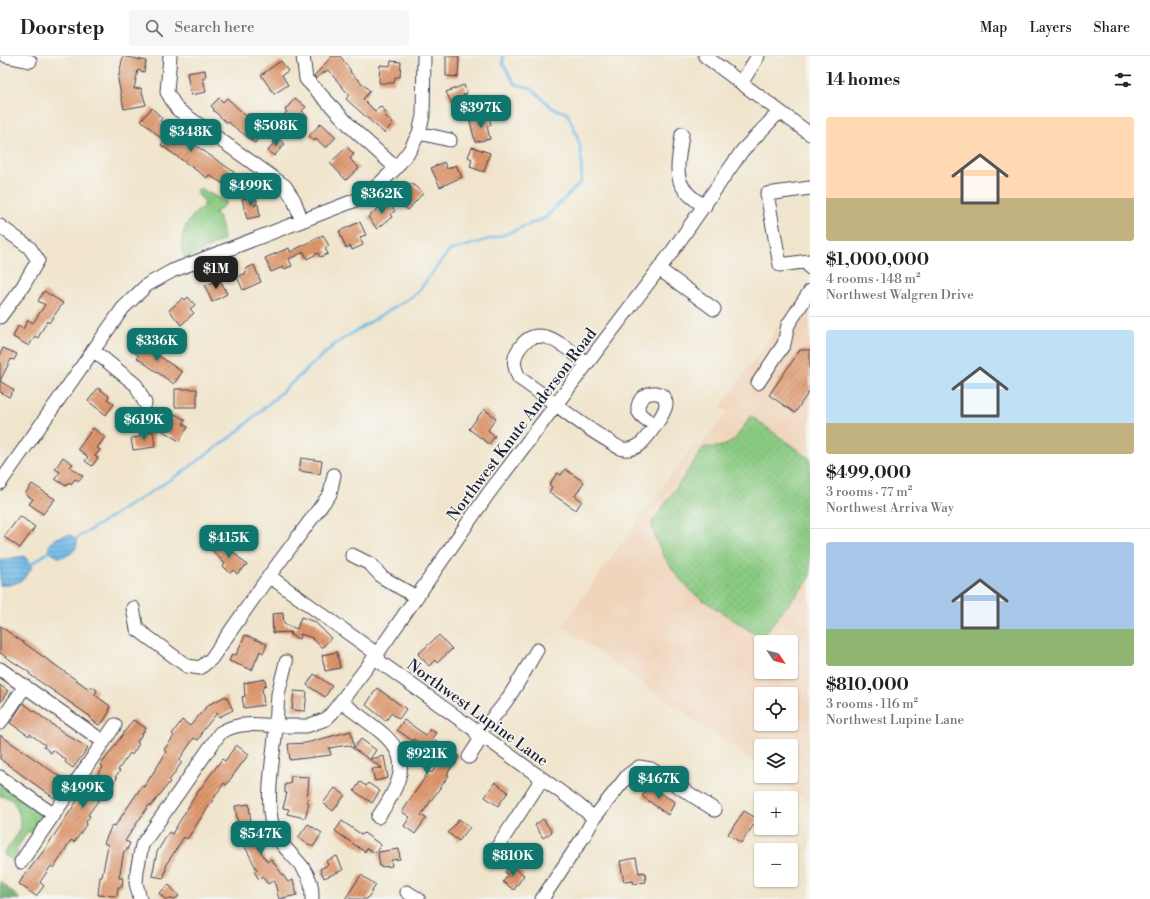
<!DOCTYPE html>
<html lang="en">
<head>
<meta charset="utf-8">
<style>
	body { margin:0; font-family:"Libre Bodoni",serif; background:#f6f6f6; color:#202124; height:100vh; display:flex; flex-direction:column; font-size:15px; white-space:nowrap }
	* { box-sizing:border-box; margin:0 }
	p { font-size:13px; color:#757577 }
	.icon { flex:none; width:22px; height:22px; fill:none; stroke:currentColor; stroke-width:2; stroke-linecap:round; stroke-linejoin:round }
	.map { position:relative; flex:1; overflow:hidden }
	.details { display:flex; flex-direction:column; background:#fff; width:340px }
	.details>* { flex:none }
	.needle { width:26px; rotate:125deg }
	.buttons { position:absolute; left:754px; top:579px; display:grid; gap:8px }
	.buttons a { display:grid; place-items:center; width:44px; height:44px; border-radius:4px; background:#fff; box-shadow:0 1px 3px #0004; font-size:20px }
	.price { position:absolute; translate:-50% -34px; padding:0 9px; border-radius:8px; background:#0f766e; color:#fff; font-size:13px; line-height:26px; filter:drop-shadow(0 1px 2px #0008) }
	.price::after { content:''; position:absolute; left:50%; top:24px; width:12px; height:9px; margin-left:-6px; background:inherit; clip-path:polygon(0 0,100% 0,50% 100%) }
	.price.on { background:#222; color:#fff }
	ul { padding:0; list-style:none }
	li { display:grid; align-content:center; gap:8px; height:212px; padding:0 16px }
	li+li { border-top:1px solid #e0e0e0 }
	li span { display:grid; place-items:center; height:124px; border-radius:4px; color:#555 }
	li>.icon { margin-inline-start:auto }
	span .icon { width:72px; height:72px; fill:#fffc; stroke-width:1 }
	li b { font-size:17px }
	h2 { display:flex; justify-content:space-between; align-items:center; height:48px; padding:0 16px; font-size:17px }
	header { display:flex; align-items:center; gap:24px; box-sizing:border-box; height:56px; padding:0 20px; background:#fff; border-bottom:1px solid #e0e0e0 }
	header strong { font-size:19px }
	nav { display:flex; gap:22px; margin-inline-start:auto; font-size:14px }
	.search { width:280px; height:36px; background:#f6f6f6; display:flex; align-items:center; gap:10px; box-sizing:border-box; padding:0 14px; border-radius:4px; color:#757577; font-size:15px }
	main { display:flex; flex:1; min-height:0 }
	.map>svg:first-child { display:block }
	.built { fill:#f0d5bc; fill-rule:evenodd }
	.forest { fill:url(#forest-firs); stroke:#486856 }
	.park { fill:url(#park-dots); stroke:#56765e }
	.water { fill:url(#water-rules); stroke:#486e91 }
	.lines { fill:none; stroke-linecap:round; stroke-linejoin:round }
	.stream { stroke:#6eb9e7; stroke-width:2.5 }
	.building { fill:url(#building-hatch) }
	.minor-casing { stroke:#413f51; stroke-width:15 }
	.minor { stroke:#fff; stroke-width:13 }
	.labels { text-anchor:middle; stroke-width:3; stroke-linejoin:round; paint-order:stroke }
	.street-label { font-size:16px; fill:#22223b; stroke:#f6f6f2 }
</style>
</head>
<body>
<header>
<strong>Doorstep</strong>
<div class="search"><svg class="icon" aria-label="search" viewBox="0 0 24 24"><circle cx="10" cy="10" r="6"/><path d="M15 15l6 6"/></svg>Search here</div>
<nav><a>Map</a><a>Layers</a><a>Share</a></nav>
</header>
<main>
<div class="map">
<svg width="810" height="843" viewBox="0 0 810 843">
	<defs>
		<pattern id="forest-firs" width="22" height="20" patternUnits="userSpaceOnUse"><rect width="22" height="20" fill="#6fae70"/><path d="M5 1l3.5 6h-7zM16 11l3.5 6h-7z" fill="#5b8d5d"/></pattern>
		<pattern id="park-dots" width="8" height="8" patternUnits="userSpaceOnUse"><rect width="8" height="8" fill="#8aca82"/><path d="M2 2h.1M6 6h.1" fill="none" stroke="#77ad71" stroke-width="1.8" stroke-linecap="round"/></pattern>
		<pattern id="water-rules" width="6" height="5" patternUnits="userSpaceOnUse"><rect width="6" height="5" fill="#6eb9e7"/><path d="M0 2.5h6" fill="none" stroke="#5a96bc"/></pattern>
		<pattern id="building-hatch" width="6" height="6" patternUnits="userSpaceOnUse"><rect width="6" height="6" fill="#df966c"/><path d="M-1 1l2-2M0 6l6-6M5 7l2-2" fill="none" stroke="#b47a5a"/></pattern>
	</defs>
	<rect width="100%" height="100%" fill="#f6f6f2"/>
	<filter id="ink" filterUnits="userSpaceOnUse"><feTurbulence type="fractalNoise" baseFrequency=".025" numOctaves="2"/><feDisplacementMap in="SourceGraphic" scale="8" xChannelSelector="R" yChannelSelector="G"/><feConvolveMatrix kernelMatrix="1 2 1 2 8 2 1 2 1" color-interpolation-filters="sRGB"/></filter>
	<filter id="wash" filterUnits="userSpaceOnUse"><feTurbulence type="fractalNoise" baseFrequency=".012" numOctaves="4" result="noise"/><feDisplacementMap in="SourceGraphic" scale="16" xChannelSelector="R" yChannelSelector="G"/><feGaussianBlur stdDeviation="0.9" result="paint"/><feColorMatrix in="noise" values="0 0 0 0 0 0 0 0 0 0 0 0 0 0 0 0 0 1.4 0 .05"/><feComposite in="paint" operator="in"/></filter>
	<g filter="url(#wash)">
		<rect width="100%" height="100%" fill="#f0e5cc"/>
		<path class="built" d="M810,227V747L772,720H791V690H761V712L562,570L695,386L700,390L728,356L720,351ZM761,586H791V616H761ZM761,638H791V668H761Z"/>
		<path class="forest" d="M0,825L20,843H0Z"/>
		<path class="park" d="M200,132L227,147L215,157C222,165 223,174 224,184L185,203C176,178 187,165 205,147L196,136Z
			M751,360L810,403V522L761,582L694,538L677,520L662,497L655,481L652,467L704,391C734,393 735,382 751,360Z
			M0,726L42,757C46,766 39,772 35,779L28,775L15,795L21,799L16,807L3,798C18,780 27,768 13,745L6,741L0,740Z"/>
		<path class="water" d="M70,479L76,483L77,488C75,497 67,501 58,501L48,495C49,484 60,479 70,479Z
			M24,500L32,509C28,524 15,530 0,529V504Z"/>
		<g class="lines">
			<path class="stream" d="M74,484L181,417L236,377L335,288L417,237L449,195L503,179L545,162L581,126C583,96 581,85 567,57L552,52L531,32L515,28L503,8V0
				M29,510L51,494"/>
		</g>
		<g id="blocks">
			<path class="building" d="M123,0L146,5L144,16L138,14L134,33L141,32L146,49L124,53L118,24Z
				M332,0H340L351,15L350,16L370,35L363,43L375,55L380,50L386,56L384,59L393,67L384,77L346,43L349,39L328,14L316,22L314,20Z
				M446,0H459L458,21L446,20Z
				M281,5L288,15L282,19L288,29L274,38L261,19Z
				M391,5L401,6L400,21H395L394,27H379L380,9L390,10Z
				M205,14L206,22H203L206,36L191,39L187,17Z
				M464,29L467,38L463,39L468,52L456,56L446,36Z
				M219,42L223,46L227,42L246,60L248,58L266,72L255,87L228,66L227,67L213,54L214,53L211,50Z
				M295,42L306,51L302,55L308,61L299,71L295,67L293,69L283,60L287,56L285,54Z
				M152,52L162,62L160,65L171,75L172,73L234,116L232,119L243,126L236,136L209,119L207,122L161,89L164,85L141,64Z
				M489,61L491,69L487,70L490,83L475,86L470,65Z
				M321,67L336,81L326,92L316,83L315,85L309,80Z
				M277,82L285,88L274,100L268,95Z
				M347,91L354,98L350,103L359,112L346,124L330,107Z
				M472,91L490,97L484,116L470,111L472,103L468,101Z
				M444,106L447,113L456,109L462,121L440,131L431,112Z
				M411,127L423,137L408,154L399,146L407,137L404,135Z
				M256,140L257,146L254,150L258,148L260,160L247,163L242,143Z
				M387,145L395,155L390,158L392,161L377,173L368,161Z
				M360,166L366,179L360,181L363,189L352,194L351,190L346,192L339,175Z
				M323,179L329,190L325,192L328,198L320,201L318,197L307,203L304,196L289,203L292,210L284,213L283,211L271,216L265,202L289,192L290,196Z
				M254,209L261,226L243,234L237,221L246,217L245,213Z
				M220,223L227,238L212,246L205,230Z
				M44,235L63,247L49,267L47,265L38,282L35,280L29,290L13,281L18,270L23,273L28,264L33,267L45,249L38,245Z
				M188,241L195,249L190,253L194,257L181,269L169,254L183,242L185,244Z
				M140,286L145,290L148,287L157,294L155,297L182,316L174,328L137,302L139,300L133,295Z
				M3,292L17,298L14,304L11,303L0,325L14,334L9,341L0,336V298Z
				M800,294H810V334L795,357L769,339Z
				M98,332L109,340L107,343L114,348L106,359L88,345Z
				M175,333H197V351H175Z
				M484,353L496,362L488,374L495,380L489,388L469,373Z
				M175,358L185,364L183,368L188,371L179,385L160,373L166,364L169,366Z
				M93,372L105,381L97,392L100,394L95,400L98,402L92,410L85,405L88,401L78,393Z
				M153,375L155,391L133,394L131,382L140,381L139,377Z
				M63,401L73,408L70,411L83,420L79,425L75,423L71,428L69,426L66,430L55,423L60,416L55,413Z
				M301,402L322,405L320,418L299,415Z
				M565,413L584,426L575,440L582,445L576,454L549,436L552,431L549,429L557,417L561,419Z
				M32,428L55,443L43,458L29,448L33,443L25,438Z
				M20,460L35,471L20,492L4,481Z
				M218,486L227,495L229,492L247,509L237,518L234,514L230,517L223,510L225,508L211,493Z
				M283,557L284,568L297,573L301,561L315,566L331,582L322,592L312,582L301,578L299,583L290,579L291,576L273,577L272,558Z
				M0,570L89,633L91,630L97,634L95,639L110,650L109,656L103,666L99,669L90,663L91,661L29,618L30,617L0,597Z
				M245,579L267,588L263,597L260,595L252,614L229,605L232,598L236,599Z
				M439,579L452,593L437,607L435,604L429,610L418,598Z
				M337,596L340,612L325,615L322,599Z
				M314,618L332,630L325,641L307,629Z
				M265,623L266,629L262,633L264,649L244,652L242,641L245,640L244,627Z
				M0,629L8,635L0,647Z
				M377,632L406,653L399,663L391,657L386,665L366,649Z
				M294,635L307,636L305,655L292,654Z
				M226,640L233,654L219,661L217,657L201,677L202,678L198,684L194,682L179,704L182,706L169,725L170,726L151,750L149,749L125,785L130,787L126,796L124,795L119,822H123L122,831H118L117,840L98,839L100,821H102L108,789L104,787L112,769L115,770L142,730L144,731L162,703L166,696L164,694L174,680L172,678L182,664L190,670L208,649Z
				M23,647L64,677L88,692L73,712L65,706L66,704L53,694L51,697L44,691L45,689L30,678L29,680L10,667Z
				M133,664L146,672L137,686L139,688L132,699L130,697L118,714L120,715L115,721L117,722L102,744L100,742L88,759L90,760L86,766L87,767L78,781L74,786L71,784L54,812L51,810L40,826L44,830L36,840L19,828L23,821L43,796L89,727L95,723L103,711L101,709Z
				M404,664L426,679L430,673L436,677L432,682L459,700L447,718L449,719L421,759L426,762L415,778L404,770L410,761L402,756L429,715L432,717L441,703L414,683L413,685L397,674Z
				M351,675L354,692L361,683L376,694L370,703L384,700L388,722L375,725L372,713L382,712L348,689L329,692L331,699L290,704L288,688L306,687Z
				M0,679L66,725L54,742L0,703Z
				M236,689L249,698L226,729L224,727L187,783L184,781L167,807L164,822L152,820L157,796L169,776L172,778L195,740L222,703L225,705Z
				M291,720L309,721L307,746L309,747L305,762L287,758L289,753L283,752L287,737H285V728H290Z
				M360,726L366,730L368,727L380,735L372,747L354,735Z
				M495,726L508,736L498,750L485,741Z
				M649,730L675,746L668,759L642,740Z
				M335,732L345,739L333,755L323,747Z
				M249,748L251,768L259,782L254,784L267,806L271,803L288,826L293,824L297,839L279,843L274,824L268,828L262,820L259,823L254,816L257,814L237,775H239L235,750Z
				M744,755L758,763L741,787L728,778Z
				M459,763L470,771L459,785L448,777Z
				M543,763L552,776L543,782L535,769Z
				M342,765L362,779L364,777L381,789L375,797L367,792L365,796L335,775Z
				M308,768L322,777L313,791L298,782Z
				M399,793L400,803L391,804L392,810L380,811L378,796Z
				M337,800L343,814L324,822L320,813L328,809L326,805Z
				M636,802L639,817L645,816L646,826L634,828L633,825L624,826L620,805Z
				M510,809L524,819L514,834L503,826L508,819L505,816Z
				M361,819L376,829L367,843H345Z
				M169,829L179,840L175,843H165L159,837Z"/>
		</g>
	</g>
	<g filter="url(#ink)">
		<use href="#blocks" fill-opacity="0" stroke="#413f51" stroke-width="1"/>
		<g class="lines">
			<defs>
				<path id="minor" d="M6,0L30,5
					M170,0L167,36L177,53L285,130L294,144L302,165
					M303,0L306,23L354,74L396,112
					M705,0L810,78
					M742,26L758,0
					M419,77L450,84
					M682,78C678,112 669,130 705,150
					M810,132L767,138L780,209L809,205L810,212
					M0,170L29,191L38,204L23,230L0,261
					M659,213L714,253
					M93,294L136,329L145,347
					M587,307C567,293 538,263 519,293C512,303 514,311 519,322C549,342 576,366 607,384C612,387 618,392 623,393C628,394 634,392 638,390C645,385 667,356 666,347C664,333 644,334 639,347C634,358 647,364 655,369
					M758,327L784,288L788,269L810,235
					M0,427L123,252L147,229L172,215L356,144L377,130L396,112L410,94L419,77L423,60L424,0
					M352,499L370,508L382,521L416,541
					M269,520L377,598L380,606L576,747L594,762
					M133,552L137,573L187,610L200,612L211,603L269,520L330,438L334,419
					M286,606L278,638L276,670H307L326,663L332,657L377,598L488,438L671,197L742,95L779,56
					M0,613L104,686
					M341,646C394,686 424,696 378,761
					M0,667L25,630
					M476,677C504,656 519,624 537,594
					M469,701L482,681
					M0,721L54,759
					M496,793L542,723
					M21,806L115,669
					M407,836L418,843
					M140,843L136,827L137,815L142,789L220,677C237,666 256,668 276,670C274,700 263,750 275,777C284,796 304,806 310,825C312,830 312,837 312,843
					M542,843L584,780L594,762L628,719L639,711L651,713L715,754"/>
			</defs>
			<use href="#minor" class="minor-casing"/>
			<use href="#minor" class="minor"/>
		</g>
	</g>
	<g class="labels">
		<g class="street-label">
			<text transform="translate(521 368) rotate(-53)" y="6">Northwest Knute Anderson Road</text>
			<text transform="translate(478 656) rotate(36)" y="6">Northwest Lupine Lane</text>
		</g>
	</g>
</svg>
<div class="buttons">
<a><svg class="needle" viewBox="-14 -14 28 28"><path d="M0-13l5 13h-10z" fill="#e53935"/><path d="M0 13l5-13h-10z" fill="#757577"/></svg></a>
<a><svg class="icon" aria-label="locate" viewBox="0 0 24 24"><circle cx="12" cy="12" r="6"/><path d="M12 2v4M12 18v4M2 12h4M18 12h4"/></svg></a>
<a><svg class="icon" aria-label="layers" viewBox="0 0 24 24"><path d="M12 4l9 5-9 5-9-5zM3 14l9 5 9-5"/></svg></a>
<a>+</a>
<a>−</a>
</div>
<b class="price" style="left:481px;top:73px">$397K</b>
<b class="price" style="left:276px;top:91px">$508K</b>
<b class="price" style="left:191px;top:97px">$348K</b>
<b class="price" style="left:251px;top:151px">$499K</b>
<b class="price" style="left:382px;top:159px">$362K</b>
<b class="price on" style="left:216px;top:234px">$1M</b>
<b class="price" style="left:157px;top:306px">$336K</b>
<b class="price" style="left:144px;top:385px">$619K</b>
<b class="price" style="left:229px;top:503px">$415K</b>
<b class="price" style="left:427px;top:719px">$921K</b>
<b class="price" style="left:659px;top:744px">$467K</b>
<b class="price" style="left:83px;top:753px">$499K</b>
<b class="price" style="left:261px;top:799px">$547K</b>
<b class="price" style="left:513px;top:821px">$810K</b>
</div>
<section class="details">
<h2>14 homes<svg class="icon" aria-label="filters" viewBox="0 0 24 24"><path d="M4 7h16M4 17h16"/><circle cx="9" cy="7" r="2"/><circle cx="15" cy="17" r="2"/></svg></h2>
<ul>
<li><span style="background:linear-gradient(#ffd9b3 65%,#c2b280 0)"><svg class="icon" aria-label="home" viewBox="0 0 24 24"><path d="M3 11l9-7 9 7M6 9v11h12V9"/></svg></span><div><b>$1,000,000</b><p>4 rooms · 148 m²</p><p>Northwest Walgren Drive</p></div></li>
<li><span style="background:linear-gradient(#bfe0f5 75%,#c2b280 0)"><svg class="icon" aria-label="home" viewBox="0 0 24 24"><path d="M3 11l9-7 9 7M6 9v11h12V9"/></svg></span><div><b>$499,000</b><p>3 rooms · 77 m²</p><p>Northwest Arriva Way</p></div></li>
<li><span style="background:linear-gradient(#a9c7e8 70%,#8fb573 0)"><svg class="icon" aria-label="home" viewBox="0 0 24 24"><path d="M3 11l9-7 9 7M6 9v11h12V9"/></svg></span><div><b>$810,000</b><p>3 rooms · 116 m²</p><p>Northwest Lupine Lane</p></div></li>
</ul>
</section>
</main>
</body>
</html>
